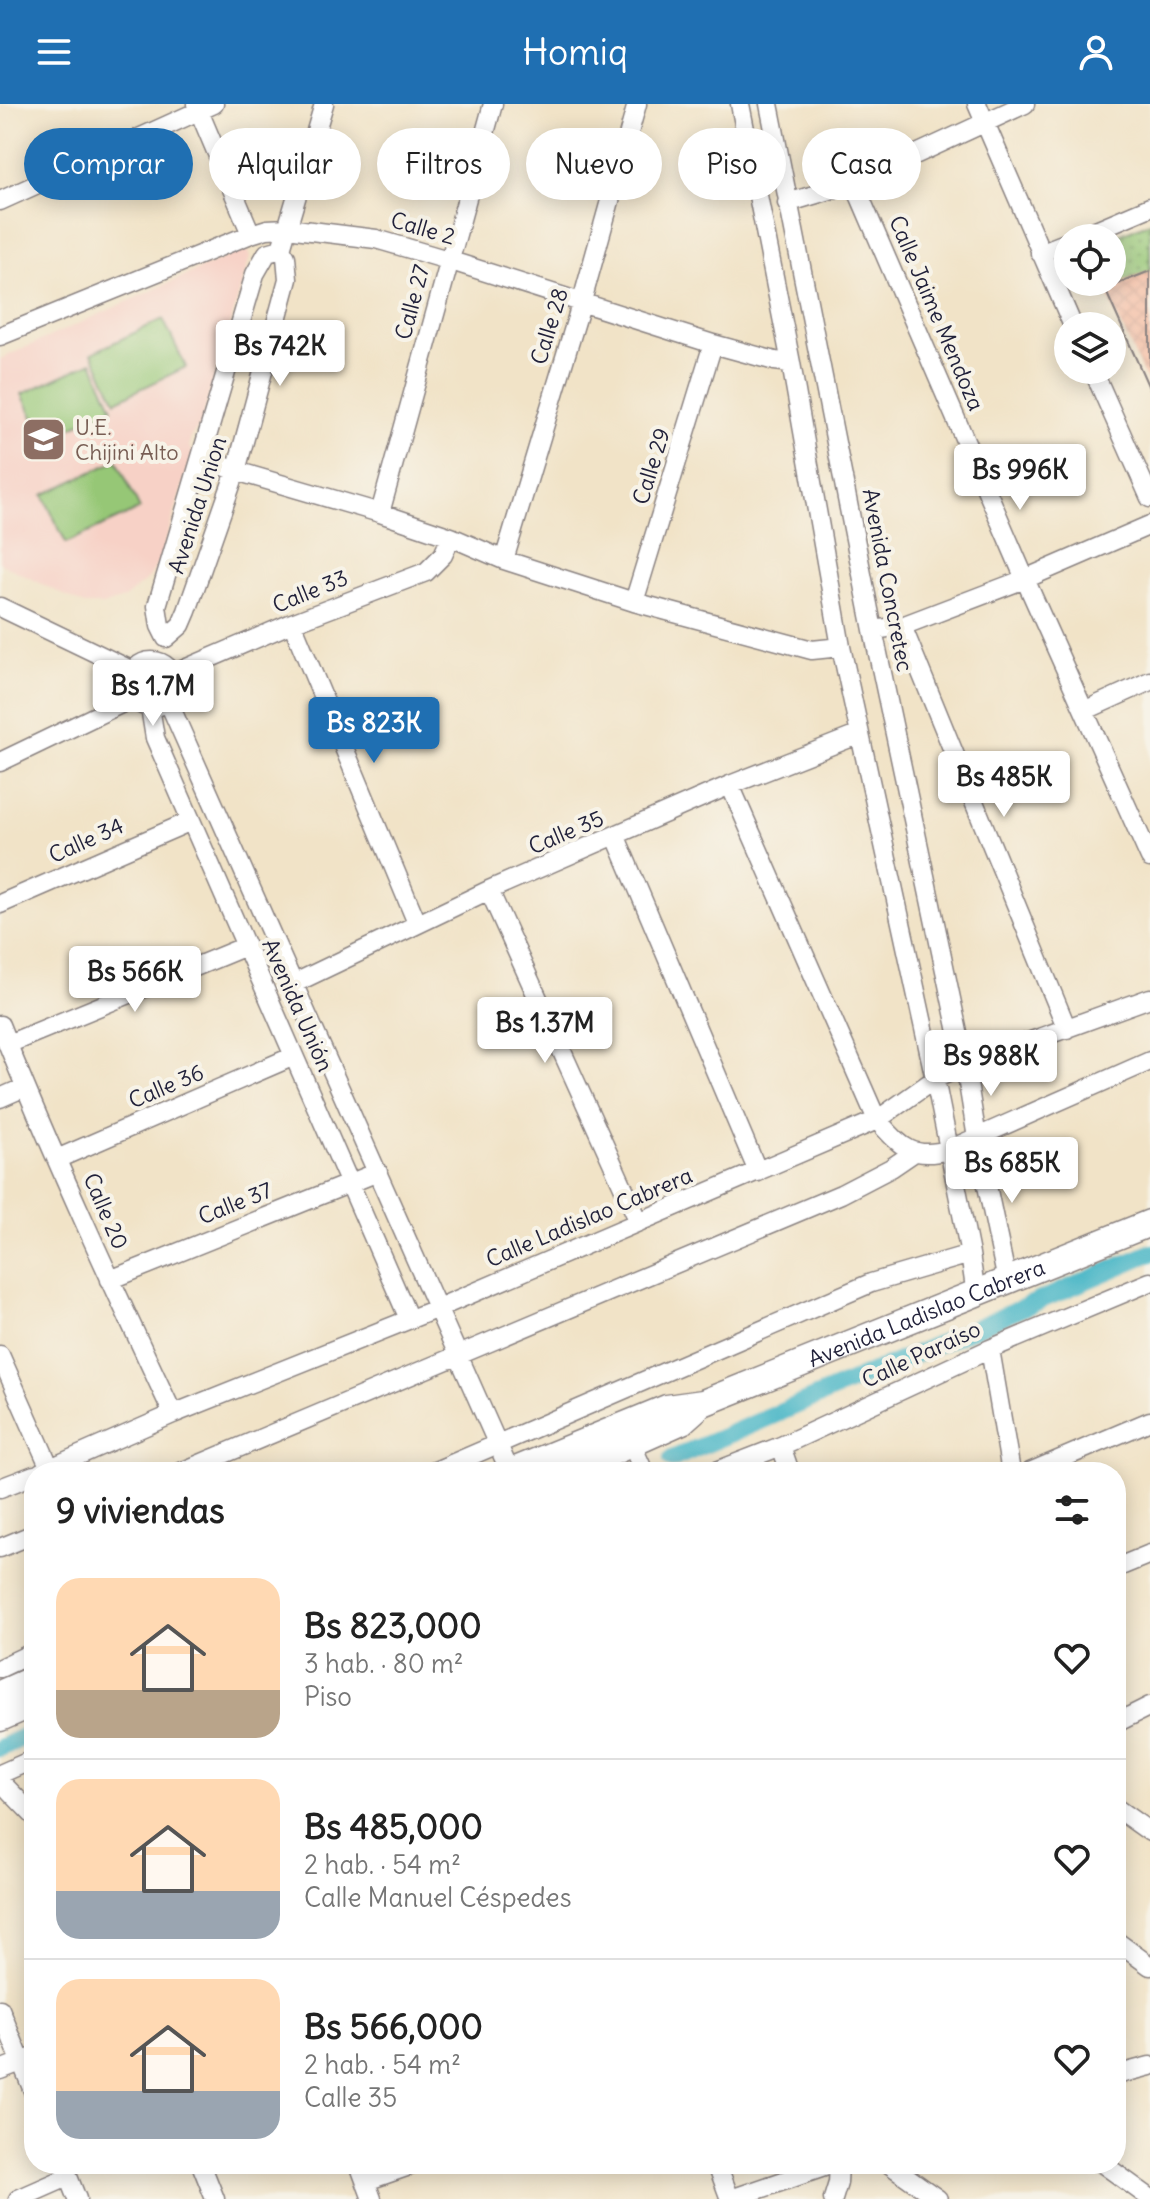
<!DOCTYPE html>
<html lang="es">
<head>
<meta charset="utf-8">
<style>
	body { margin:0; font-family:Delius,sans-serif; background:#f2f2f2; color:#222; height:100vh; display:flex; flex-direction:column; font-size:30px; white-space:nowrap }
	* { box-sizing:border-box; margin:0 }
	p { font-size:26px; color:#767676 }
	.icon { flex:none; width:44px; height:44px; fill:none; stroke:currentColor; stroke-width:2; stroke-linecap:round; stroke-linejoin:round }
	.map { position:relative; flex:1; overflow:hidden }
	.drawer { position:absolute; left:24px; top:1358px; width:1102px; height:712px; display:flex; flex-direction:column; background:#fff; border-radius:32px; box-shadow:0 4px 20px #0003 }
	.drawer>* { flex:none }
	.banner { position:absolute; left:24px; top:24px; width:1102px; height:72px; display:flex; gap:16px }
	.buttons { position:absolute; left:1054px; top:120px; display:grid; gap:16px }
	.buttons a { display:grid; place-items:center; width:72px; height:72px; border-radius:50%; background:#fff; box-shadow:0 4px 20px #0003; font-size:40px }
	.price { position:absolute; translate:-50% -68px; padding:0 18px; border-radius:8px; background:#fff; color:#222; font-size:26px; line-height:52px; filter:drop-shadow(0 2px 4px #0008) }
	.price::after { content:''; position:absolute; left:50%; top:48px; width:24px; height:18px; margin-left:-12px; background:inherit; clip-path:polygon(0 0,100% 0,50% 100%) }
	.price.current { background:#1f6fb2; color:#fff }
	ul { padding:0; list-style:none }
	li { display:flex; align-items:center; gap:24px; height:200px; padding:0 32px }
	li+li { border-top:2px solid #e0e0e0 }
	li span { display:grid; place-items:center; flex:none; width:224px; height:160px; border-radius:24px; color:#555 }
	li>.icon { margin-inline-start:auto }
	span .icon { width:96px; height:96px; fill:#fffc; stroke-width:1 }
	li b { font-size:34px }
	h2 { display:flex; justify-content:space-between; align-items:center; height:96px; padding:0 32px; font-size:34px }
	.tag { padding:0 28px; border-radius:36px; background:#fff; box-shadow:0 4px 20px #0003; font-size:28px; line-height:72px }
	.tag.current { background:#1f6fb2; color:#fff }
	header { display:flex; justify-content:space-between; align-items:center; height:104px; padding:0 32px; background:#1f6fb2; color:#fff; font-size:36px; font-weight:600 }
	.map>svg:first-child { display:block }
	.built { fill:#f7d1c6 }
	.grass { fill:url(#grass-dots); stroke:#5c7458; stroke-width:2 }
	.pitch { fill:#96c776; stroke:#5c7458; stroke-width:2 }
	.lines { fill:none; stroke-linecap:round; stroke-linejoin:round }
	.canal { stroke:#4bb7c7; stroke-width:18 }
	.building { fill:url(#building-cross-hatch) }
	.minor-casing { stroke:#8a8281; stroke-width:21 }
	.highway-casing { stroke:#8a8281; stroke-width:29 }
	.minor { stroke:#fff; stroke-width:18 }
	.highway { stroke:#fff; stroke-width:26 }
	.labels { text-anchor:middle; stroke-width:8; stroke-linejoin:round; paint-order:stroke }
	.street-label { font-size:22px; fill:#22223b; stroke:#f7f3e8 }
	.education-label { font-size:22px; fill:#785e54; stroke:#f7f3e8; text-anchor:start }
</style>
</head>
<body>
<header><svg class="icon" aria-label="menu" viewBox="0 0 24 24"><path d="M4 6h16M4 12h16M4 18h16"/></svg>Homiq<svg class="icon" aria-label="person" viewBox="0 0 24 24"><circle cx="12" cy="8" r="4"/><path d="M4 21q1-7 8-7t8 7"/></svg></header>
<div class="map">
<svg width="1150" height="2095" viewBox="0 0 1150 2095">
	<defs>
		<pattern id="grass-dots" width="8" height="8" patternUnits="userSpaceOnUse" patternTransform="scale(2)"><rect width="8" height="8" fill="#96c776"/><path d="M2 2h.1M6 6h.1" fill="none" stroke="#7aa162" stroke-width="1.8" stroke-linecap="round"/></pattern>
		<pattern id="building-cross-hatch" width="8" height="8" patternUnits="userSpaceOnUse" patternTransform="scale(2)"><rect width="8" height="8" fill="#f4ab8d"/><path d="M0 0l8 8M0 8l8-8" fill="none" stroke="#d1937b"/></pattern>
	</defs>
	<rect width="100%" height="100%" fill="#f7f3e8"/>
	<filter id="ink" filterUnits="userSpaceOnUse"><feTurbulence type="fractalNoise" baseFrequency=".0125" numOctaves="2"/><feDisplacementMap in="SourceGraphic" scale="16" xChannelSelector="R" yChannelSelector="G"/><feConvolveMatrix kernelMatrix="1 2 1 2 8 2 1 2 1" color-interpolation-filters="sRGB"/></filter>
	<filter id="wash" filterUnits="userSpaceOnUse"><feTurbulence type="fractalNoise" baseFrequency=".006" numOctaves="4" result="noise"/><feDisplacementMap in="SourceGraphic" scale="32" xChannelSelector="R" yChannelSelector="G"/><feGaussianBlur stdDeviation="1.8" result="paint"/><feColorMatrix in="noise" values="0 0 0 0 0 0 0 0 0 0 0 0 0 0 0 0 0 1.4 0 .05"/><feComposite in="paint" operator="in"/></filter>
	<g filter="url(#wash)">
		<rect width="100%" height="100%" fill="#f1e3c7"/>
		<path class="built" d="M242,146L248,148L250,153L200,322L191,332L189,342L193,349L160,456L148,475L123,495L105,501H84L0,459V255Z"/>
		<path class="grass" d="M1150,118V167L1105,185L1102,178H1112V134Z"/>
		<path class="pitch" d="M163,215L186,263L116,297L92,249Z
			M92,258L113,304L44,336L22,290Z
			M117,356L140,405L66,439L43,391Z"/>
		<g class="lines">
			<path class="canal" d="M672,1355L1150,1149
				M0,1644L34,1628"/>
		</g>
		<g id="blocks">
			<path class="building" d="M1150,167V286L1105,185Z"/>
		</g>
	</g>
	<g filter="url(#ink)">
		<use href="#blocks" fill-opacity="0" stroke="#8a8281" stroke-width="2"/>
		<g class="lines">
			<defs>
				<path id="minor" d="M196,0L251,130
					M740,0L791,259L841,543L935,975L970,1150L976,1191
					M769,0L873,526L965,961L977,1034L1007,1177
					M977,0L1073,222
					M854,79L1025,475L1150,754
					M0,97L214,0
					M787,99L854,79L1025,0
					M1077,134L1150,103
					M1040,149L1068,138
					M0,232L251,130L267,125L287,124L376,135L448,156L713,240L775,257L791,259
					M1093,266L1150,394
					M202,353L236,367L380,409L451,433L504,456L634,498L812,546L841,543
					M380,409L493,0
					M504,456L582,197L637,0
					M634,498L713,240
					M0,503L133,567
					M292,519L417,819
					M902,522L1067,925
					M873,526L902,522L1025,475L1150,421
					M166,534L181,521L187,507L236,367L288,175L286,153L281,145L324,0
					M166,534L160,522L157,502L255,170L267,149L281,145
					M129 580a23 23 0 1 1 46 0a23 23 0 1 1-46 0Z
					M173,570L292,519L426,468L443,451L451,433
					M168,597L510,1368
					M150,603L155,634L409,1215
					M1086,606L1150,577
					M0,658L133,594
					M730,681L877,1016C901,1042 911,1056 948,1046L1150,957
					M616,733L758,1068
					M489,786L639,1118
					M0,800L191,717
					M295,879L489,786L730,681L860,630
					M0,921C53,1053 113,1182 173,1310
					M8,940L246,842
					M0,994L25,983
					M57,1055L294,952
					M110,1176L378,1068
					M990,1245L1011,1368
					M0,1251L50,1364
					M632,1341L644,1368
					M781,1342L790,1368
					M41,1368L173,1310L438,1204L877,1016L935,975L965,961L1150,894
					M181,1368L841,1090L891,1064L913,1049
					M433,1368L871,1179L970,1150
					M714,1368L781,1342L990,1245L1150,1178
					M1030,1368L1150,1317
					M0,1384L34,1371
					M0,1444L34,1430
					M1116,1464L1150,1450
					M0,1564L34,1548
					M1116,1619L1150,1602
					M0,1670L34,1655
					M0,1677L34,1712
					M1116,1704L1150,1728
					M1116,1837L1150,1862
					M0,1905L34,1989
					M0,1966L34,1953
					M1116,1971L1150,1962
					M63,2060L77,2095
					M201,2060L215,2095
					M359,2060L372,2095
					M717,2060L730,2095
					M889,2060L938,2095
					M1103,2060L1150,2094
					M366,2077L415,2060
					M18,2095L68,2073
					M731,2095L833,2060
					M833,2095L838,2079L839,2060"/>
				<g id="highway">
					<path id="s1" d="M511,1368L667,1304L703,1299L1150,1119"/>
					<path d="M568,1368L682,1317L700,1301"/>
					<path d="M0,1590L34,1575"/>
					<path d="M0,1614L34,1599"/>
				</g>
			</defs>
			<use href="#minor" class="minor-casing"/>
			<use href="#highway" class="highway-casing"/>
			<use href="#minor" class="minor"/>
			<use href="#highway" class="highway"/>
		</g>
	</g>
	<defs>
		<symbol id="school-square" viewBox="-11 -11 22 22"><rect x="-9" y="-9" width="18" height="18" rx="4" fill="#8d6e63" stroke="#f7f3e8"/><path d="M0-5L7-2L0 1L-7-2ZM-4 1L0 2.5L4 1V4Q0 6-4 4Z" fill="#fff"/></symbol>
	</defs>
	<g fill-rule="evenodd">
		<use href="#school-square" x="18" y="310" width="51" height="51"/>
	</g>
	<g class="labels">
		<g class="street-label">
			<text transform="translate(423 124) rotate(16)" y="8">Calle 2</text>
			<text transform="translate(412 198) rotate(-75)" y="8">Calle 27</text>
			<text transform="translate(937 209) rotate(67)" y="8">Calle Jaime Mendoza</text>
			<text transform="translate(549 222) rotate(-73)" y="8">Calle 28</text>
			<text transform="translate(651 362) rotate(-73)" y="8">Calle 29</text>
			<text transform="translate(197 401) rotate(-72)" y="8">Avenida Union</text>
			<text transform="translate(888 476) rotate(79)" y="8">Avenida Concretec</text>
			<text transform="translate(310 487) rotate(-22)" y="8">Calle 33</text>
			<text transform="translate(566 728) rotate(-23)" y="8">Calle 35</text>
			<text transform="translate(86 736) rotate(-24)" y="8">Calle 34</text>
			<text transform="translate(298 901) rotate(66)" y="8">Avenida Unión</text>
			<text transform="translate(166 982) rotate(-23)" y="8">Calle 36</text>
			<text transform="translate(235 1099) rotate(-22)" y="8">Calle 37</text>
			<text transform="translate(106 1107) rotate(67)" y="8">Calle 20</text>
			<text transform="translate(589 1113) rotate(-23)" y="8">Calle Ladislao Cabrera</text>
			<text dy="8" stroke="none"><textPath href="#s1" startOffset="446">Avenida Ladislao Cabrera</textPath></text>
			<text transform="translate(921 1250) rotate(-25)" y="8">Calle Paraíso</text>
		</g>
		<g class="education-label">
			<text x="75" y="331">U.E.<tspan x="75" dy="25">Chijini Alto</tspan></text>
		</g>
	</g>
</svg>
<div class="buttons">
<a><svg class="icon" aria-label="locate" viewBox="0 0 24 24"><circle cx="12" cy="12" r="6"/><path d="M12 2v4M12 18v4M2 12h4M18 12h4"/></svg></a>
<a><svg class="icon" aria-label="layers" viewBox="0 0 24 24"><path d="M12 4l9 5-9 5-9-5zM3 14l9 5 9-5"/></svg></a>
</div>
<b class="price" style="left:280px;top:284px">Bs 742K</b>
<b class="price" style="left:1020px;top:408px">Bs 996K</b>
<b class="price" style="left:153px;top:624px">Bs 1.7M</b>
<b class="price current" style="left:374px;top:661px">Bs 823K</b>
<b class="price" style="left:1004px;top:715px">Bs 485K</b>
<b class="price" style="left:135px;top:910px">Bs 566K</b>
<b class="price" style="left:545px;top:961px">Bs 1.37M</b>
<b class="price" style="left:991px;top:994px">Bs 988K</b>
<b class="price" style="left:1012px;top:1101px">Bs 685K</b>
<div class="banner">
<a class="tag current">Comprar</a>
<a class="tag">Alquilar</a>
<a class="tag">Filtros</a>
<a class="tag">Nuevo</a>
<a class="tag">Piso</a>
<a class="tag">Casa</a>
</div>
<section class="drawer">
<h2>9 viviendas<svg class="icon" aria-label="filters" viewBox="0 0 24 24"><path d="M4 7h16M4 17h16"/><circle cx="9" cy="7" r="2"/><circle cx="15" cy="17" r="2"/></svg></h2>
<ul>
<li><span style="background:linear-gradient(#ffd9b3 70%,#b9a48a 0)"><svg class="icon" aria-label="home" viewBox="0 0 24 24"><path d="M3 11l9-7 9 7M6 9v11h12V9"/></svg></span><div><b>Bs 823,000</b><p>3 hab. · 80 m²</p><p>Piso</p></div><svg class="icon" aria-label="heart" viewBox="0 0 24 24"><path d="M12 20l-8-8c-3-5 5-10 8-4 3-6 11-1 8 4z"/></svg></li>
<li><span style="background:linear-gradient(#ffd9b3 70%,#9aa5b1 0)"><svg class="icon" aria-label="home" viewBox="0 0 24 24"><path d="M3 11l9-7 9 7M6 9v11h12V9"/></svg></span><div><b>Bs 485,000</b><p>2 hab. · 54 m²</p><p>Calle Manuel Céspedes</p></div><svg class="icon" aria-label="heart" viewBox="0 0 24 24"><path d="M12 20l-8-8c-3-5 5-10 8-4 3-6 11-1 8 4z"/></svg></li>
<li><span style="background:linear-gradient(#ffd9b3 70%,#9aa5b1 0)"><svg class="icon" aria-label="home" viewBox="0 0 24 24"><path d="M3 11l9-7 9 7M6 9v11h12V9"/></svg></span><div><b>Bs 566,000</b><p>2 hab. · 54 m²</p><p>Calle 35</p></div><svg class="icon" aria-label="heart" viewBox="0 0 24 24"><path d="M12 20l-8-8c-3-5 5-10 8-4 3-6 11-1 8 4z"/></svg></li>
</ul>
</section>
</div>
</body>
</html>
